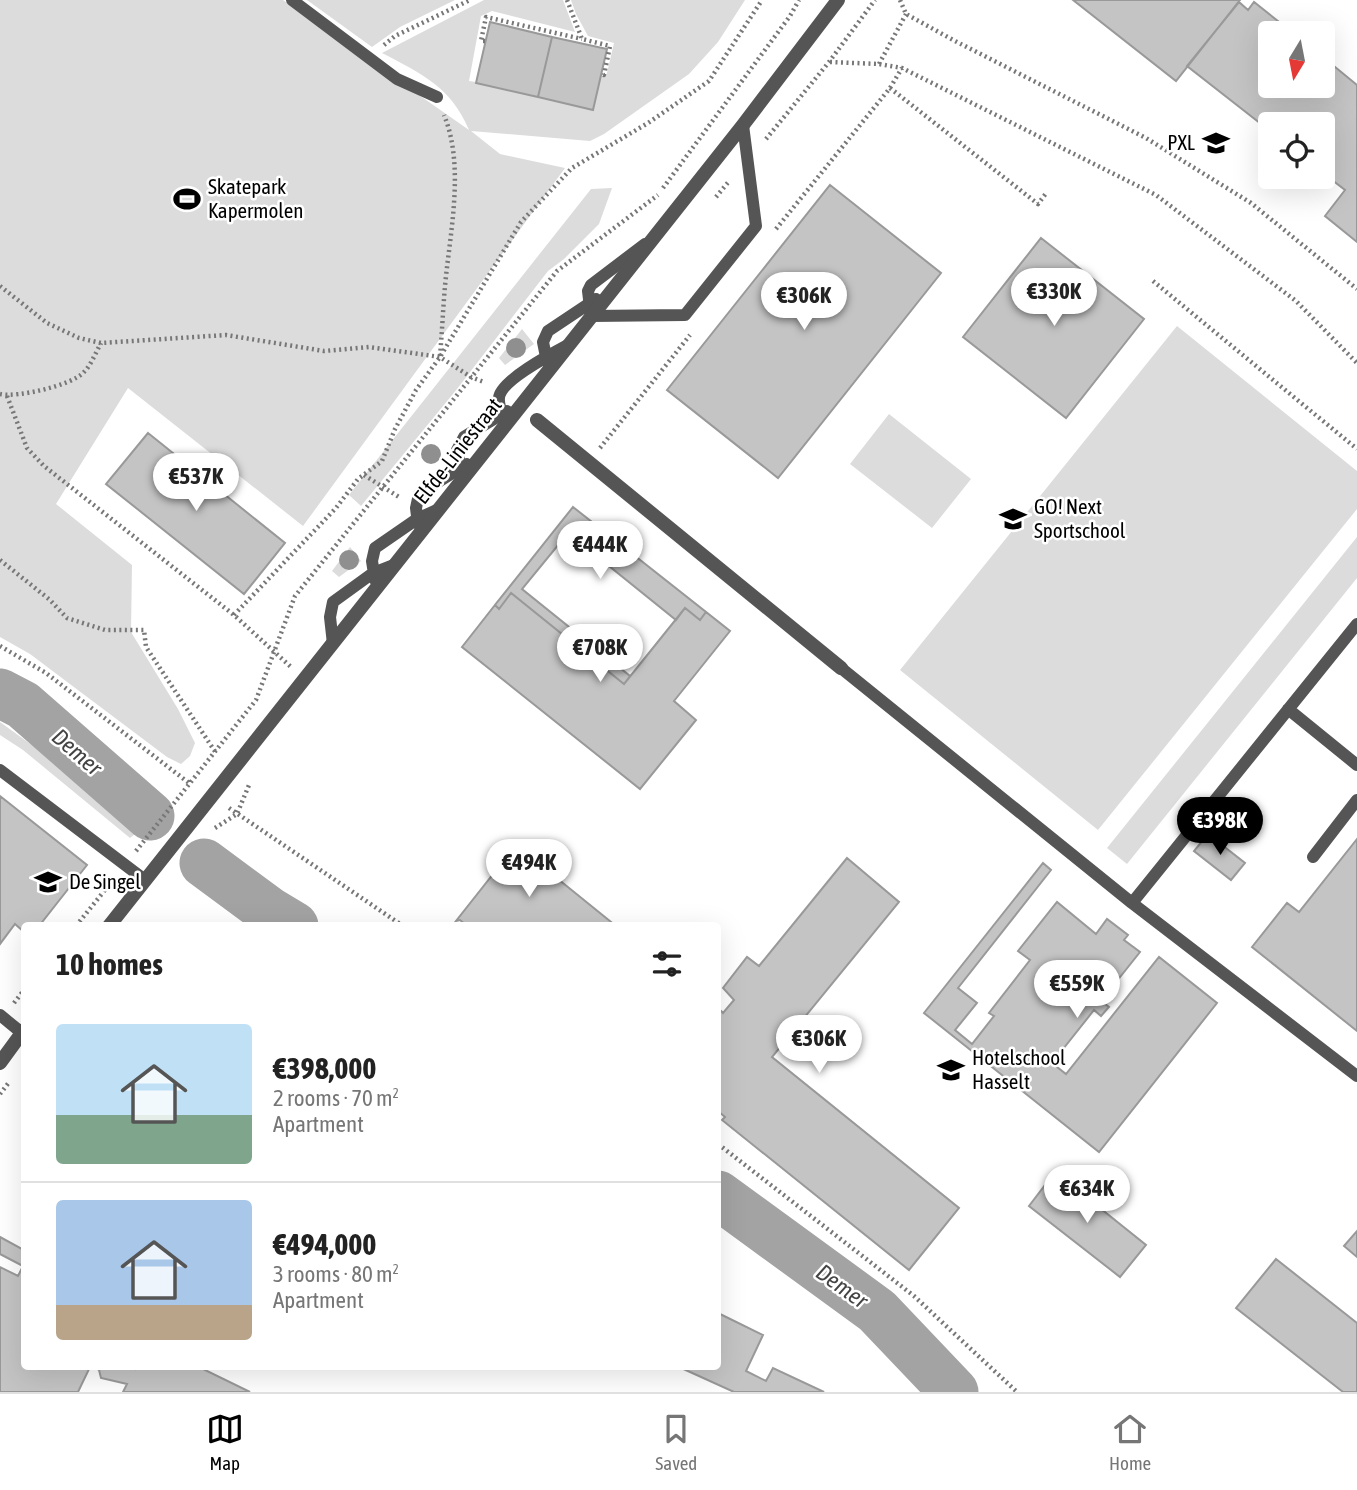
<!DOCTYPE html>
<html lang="en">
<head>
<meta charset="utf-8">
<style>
	body { margin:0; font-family:"Asap Condensed",sans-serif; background:#f6f6f6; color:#222; height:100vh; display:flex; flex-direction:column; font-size:26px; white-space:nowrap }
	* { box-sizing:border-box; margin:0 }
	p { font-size:23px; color:#767676 }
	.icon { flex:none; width:38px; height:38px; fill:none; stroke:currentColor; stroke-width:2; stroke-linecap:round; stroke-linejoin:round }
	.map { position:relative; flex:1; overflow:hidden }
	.side { position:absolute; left:21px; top:922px; width:700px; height:448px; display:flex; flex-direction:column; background:#fff; border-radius:7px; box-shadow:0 7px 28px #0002 }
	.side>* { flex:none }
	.needle { width:46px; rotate:190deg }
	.fabs { position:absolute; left:1258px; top:21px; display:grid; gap:14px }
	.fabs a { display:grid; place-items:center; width:77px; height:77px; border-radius:7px; background:#fff; box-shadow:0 7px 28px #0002; font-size:35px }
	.price { position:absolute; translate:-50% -60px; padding:0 16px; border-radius:24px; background:#fff; color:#222; font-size:23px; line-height:46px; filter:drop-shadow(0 2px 4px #0008) }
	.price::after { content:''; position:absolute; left:50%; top:42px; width:21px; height:16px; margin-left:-10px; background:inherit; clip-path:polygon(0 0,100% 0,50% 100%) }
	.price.selected { background:#000; color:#fff }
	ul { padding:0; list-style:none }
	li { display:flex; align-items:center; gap:21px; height:175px; padding:0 35px }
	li+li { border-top:2px solid #e0e0e0 }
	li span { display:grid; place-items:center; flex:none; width:196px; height:140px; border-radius:7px; color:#555 }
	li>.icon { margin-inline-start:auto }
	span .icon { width:84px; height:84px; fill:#fffc; stroke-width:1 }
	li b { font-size:30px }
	h2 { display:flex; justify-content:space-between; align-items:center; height:84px; padding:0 35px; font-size:30px }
	.dock { display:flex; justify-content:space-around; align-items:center; height:98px; border-top:2px solid #e0e0e0; background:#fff; font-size:19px; color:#767676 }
	.dock a { display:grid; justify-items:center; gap:4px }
	.dock .selected { color:#000 }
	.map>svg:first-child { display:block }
	.green { fill:#dcdcdc }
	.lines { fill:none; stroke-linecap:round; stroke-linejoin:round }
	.river { stroke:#a3a3a3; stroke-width:49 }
	.building { fill:#c4c4c4; stroke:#999; stroke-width:2 }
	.path { stroke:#777; stroke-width:4.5; stroke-dasharray:2 3.5; stroke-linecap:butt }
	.lane { stroke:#555; stroke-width:12 }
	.street { stroke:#555; stroke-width:14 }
	.tree { fill:#8f8f8f }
	.labels { text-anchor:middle; stroke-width:5; stroke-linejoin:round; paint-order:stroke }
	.poi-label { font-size:21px; fill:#000; stroke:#fff; text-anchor:start }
	.street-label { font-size:21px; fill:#000; stroke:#fff }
	.water-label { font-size:23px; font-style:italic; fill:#444; stroke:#fff }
</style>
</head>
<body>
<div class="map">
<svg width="1357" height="1392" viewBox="0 0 1357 1392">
	<rect width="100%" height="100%" fill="#fff"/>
	<path class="green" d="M0,0H283L469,130C451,87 422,74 382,53L484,0H563L575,32L492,11L481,16L469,81L476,82L490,22L607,49L601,75L606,77L614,43L588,36L576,14L571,0H745L718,42L689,74L604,134L590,141L471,131L500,154L565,168L303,526L128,388L56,504L132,565L131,632L178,709L195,743L190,756L181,764L167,757L30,654L0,637Z
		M307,0H455L400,27L372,47Z
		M612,188L599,224L564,259L548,271L457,389L361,506L349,495L591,189Z
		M1177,326L1357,471V509L1098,830L900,670Z
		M522,329L534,344L505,365L499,358Z
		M889,414L971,479L932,528L850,464Z
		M1357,537V578L1127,864L1107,848Z
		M350,547L361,561L339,577L332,571Z
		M0,722L69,772L140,830L130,838L23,750L0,735Z"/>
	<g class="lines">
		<path class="river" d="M0,693L23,705L150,816
			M204,863L269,911L294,926
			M718,1195L877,1311L954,1392"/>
	</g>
	<path class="building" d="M1073,0H1240L1176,81Z
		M1239,2L1248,10L1254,2L1293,33H1270V86H1323V57L1357,85V242L1325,216L1345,190L1323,173V124H1270V131L1187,66Z
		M490,22L552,37L538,97L476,83Z
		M552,37L607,49L593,110L538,97Z
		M830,185L941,273L778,478L667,390Z
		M1041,238L1144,319L1066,418L963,337Z
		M148,433L285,543L244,594L106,484Z
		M573,507L706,612L700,620L685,608L676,620L568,533L522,589L630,676L624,684L511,593L499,609L495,605Z
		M511,593L624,684L685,608L700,620L706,612L730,631L674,701L696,720L640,789L462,647L495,605L499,609Z
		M0,796L87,865L39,926H24V932L15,924L0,944Z
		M1208,834L1245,863L1231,880L1194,851Z
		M1357,839V1031L1252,947L1287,903L1299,912Z
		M516,845L616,926H467L460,920L456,921Z
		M847,858L899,902L772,1057L959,1208L909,1270L722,1120L725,1117L718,1111V1008L723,1013L734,1000L723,988L747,957L759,966Z
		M1043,863L1051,870L958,988L977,1003L955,1030L972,1044L994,1016L989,1013L1030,960L1018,951L1057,902L1096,934L1107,919L1128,935L1124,940L1140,952L1101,1001L1109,1007L1101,1016L1094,1010L1052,1063L1066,1074L1159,957L1217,1003L1099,1152L924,1013Z
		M1055,1172L1146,1245L1120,1277L1029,1206Z
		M1357,1231V1257L1344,1246Z
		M0,1237L24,1250V1367H90L78,1392H0V1267L18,1276L23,1266L0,1254Z
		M1276,1259L1357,1323V1392H1343L1236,1308Z
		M718,1313L763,1335L746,1371L766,1381L773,1368L824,1392H734L679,1367H718Z
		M94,1367H132L135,1369L136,1367H199L250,1392H123L127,1384L101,1378L99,1370Z"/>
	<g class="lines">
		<path class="path" d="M567,0L582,39L610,46L604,75L602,74
			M900,0L906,14L955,41L1146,138L1251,203L1357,289
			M485,41H481L486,17L582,39
			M384,45L395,36L470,0
			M830,62L879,64L902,68L1156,195L1296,301L1357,363
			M879,64L906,14
			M890,88L1038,204L1047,192
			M766,139L829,62L875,0
			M663,188L790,16L799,0
			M716,197L730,180
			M776,229L890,88L902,68
			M1153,281L1357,449
			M0,286L47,323L79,338L101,343L226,335L324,351L369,347L440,357L471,377L484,382
			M440,356C442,333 443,309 445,286C450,232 465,166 444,115
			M0,394C17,398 73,385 84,372C91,365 96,352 101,343
			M7,396L27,448L44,466L234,615L291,667
			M600,448L690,335
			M364,475L399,497
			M0,560L50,600L67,618L105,630H144L146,647L216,753
			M234,615L336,508L358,479L382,461L395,429L416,390L440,357L521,222L572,168L648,123L709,81L762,0
			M0,646L46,673L189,783
			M229,808L403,926
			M215,828L237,814L249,785
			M136,851L256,700L295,596L557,271L658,195
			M76,926L113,880
			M14,1003L24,990
			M0,1094L10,1081
			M718,1144L914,1296L1017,1392"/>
		<path class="lane" d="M292,0L397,79L437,97
			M645,244L591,285L588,291L591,316L685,315L756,226L743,125
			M547,362L543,342L548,331L596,299
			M505,425C504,417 498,406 499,398C500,381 553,353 568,345
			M463,479L457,450L464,437L507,411
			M418,524L416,508L419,494L467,464
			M375,580L372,561L375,548L417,519L439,509
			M333,644L330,617L333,602L373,573L396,564
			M841,668L1132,903L1357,1076
			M1288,709L1357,765
			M0,770L145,880
			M1313,857L1357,800
			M1132,903L1357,624
			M0,1015L22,1033"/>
		<path class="street" d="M537,420L841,668
			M109,926L743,125L838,0
			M0,1063L24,1030"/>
	</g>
	<g class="tree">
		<circle cx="516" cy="348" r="10"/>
		<circle cx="431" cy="454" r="10"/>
		<circle cx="349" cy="560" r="10"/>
	</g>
	<defs>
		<symbol id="school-bare" viewBox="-9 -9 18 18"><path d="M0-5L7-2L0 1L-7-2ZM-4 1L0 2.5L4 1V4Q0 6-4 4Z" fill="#000" stroke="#fff" stroke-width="2.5" paint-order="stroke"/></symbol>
		<symbol id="stadium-bare" viewBox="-9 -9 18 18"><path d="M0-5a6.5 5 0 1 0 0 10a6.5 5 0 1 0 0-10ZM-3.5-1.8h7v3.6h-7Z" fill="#000" stroke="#fff" stroke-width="2.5" paint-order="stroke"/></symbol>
	</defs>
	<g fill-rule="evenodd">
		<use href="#school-bare" x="1197" y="124" width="38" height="38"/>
		<use href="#stadium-bare" x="168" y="180" width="38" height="38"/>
		<use href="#school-bare" x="994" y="500" width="38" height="38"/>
		<use href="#school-bare" x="29" y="863" width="38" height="38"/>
		<use href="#school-bare" x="932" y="1051" width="38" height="38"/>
	</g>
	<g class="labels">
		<g class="poi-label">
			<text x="1195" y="150" text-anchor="end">PXL</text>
			<text x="208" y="194">Skatepark<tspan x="208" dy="24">Kapermolen</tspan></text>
			<text x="1034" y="514">GO! Next<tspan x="1034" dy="24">Sportschool</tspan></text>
			<text x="69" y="889">De Singel</text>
			<text x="972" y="1065">Hotelschool<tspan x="972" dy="24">Hasselt</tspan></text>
		</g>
		<g class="street-label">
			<text transform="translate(458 451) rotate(-52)" y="7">Elfde-Liniestraat</text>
		</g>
		<g class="water-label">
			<text transform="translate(77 752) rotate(41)" y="8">Demer</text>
			<text transform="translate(842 1286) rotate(36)" y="8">Demer</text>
		</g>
	</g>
</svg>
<div class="fabs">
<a><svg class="needle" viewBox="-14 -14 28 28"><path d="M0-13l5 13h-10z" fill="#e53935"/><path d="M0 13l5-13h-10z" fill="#767676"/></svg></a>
<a><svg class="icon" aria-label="locate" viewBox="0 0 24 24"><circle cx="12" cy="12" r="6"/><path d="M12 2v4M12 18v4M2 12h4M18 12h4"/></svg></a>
</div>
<b class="price" style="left:1054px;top:328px">€330K</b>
<b class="price" style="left:804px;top:332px">€306K</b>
<b class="price" style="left:196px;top:513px">€537K</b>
<b class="price" style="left:600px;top:581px">€444K</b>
<b class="price" style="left:600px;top:684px">€708K</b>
<b class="price selected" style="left:1220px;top:857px">€398K</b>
<b class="price" style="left:529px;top:899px">€494K</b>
<b class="price" style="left:1077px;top:1020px">€559K</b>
<b class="price" style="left:819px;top:1075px">€306K</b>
<b class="price" style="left:1087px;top:1225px">€634K</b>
<section class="side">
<h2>10 homes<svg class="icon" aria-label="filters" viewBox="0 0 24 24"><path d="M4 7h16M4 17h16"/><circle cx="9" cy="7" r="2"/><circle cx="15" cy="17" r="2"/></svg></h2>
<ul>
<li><span style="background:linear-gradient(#bfe0f5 65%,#7fa58c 0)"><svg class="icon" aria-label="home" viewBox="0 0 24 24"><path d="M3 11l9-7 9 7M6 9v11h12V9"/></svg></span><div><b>€398,000</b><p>2 rooms · 70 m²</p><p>Apartment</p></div></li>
<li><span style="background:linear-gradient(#a9c7e8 75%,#b9a48a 0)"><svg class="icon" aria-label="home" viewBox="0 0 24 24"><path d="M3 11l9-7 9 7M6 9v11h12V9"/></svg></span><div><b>€494,000</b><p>3 rooms · 80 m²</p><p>Apartment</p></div></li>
</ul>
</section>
</div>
<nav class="dock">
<a class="selected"><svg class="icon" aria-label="map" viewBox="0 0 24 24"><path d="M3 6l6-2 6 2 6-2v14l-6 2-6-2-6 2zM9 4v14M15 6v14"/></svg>Map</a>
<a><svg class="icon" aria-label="saved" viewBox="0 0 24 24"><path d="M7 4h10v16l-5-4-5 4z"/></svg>Saved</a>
<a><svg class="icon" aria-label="home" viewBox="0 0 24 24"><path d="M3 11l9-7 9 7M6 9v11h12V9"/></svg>Home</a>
</nav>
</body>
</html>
